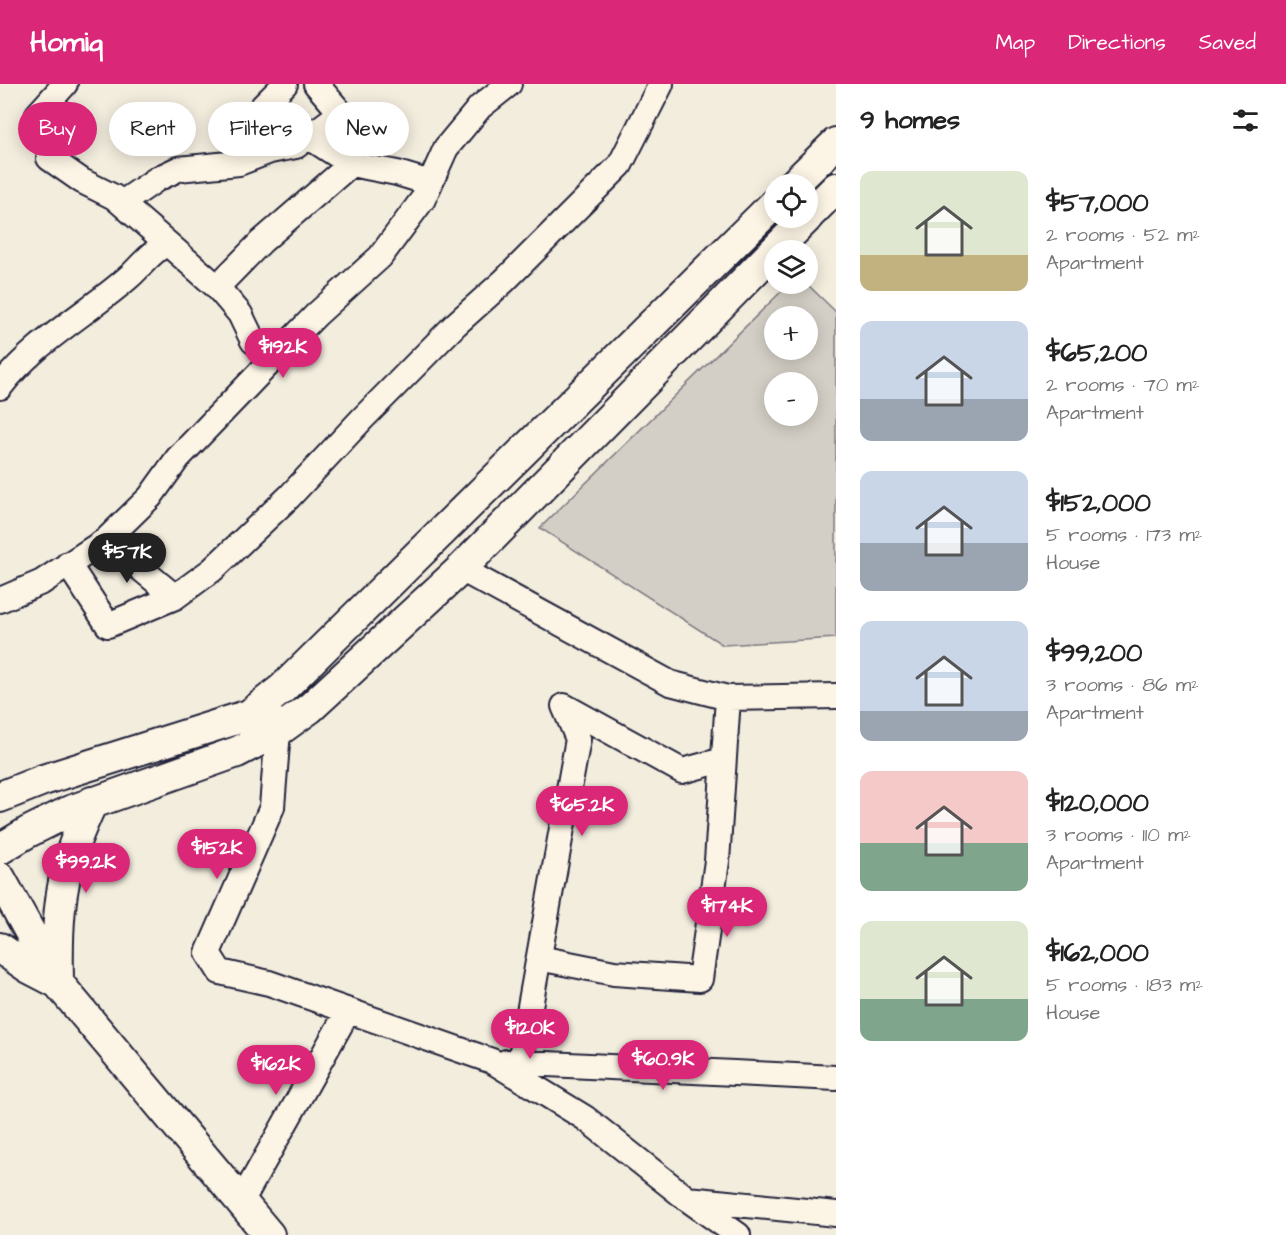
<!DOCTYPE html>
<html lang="en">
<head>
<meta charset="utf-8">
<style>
	body { margin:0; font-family:"Architects Daughter",sans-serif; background:#f2f2f2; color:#222; height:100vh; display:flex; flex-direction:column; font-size:22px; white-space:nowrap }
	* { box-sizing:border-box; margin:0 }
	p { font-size:20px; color:#767676 }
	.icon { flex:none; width:33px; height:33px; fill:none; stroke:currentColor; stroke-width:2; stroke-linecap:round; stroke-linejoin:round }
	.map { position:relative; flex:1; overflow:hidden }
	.sheet { display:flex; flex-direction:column; background:#fff; width:450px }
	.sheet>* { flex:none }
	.top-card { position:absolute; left:18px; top:18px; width:570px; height:54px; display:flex; gap:12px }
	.tools { position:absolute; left:764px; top:90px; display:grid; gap:12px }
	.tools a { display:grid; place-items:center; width:54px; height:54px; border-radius:50%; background:#fff; box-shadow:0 3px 15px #0003; font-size:30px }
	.price { position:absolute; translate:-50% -51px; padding:0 14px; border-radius:21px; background:#db2777; color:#fff; font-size:20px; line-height:39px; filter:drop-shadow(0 2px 3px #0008) }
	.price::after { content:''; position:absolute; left:50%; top:36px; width:18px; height:14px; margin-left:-9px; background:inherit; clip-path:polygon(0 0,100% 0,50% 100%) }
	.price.on { background:#222; color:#fff }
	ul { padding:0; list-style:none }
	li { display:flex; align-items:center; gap:18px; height:150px; padding:0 24px }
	li span { display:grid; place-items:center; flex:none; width:168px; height:120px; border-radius:12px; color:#555 }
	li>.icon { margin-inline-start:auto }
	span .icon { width:72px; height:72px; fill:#fffc; stroke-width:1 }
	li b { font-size:26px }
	h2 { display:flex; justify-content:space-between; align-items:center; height:72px; padding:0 24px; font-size:26px }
	.tag { padding:0 21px; border-radius:27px; background:#fff; box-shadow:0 3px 15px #0003; font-size:21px; line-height:54px }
	.tag.on { background:#db2777; color:#fff }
	header { display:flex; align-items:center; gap:36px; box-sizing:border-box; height:84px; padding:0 30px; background:#db2777; color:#fff }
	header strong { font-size:28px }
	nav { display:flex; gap:33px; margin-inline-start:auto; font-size:21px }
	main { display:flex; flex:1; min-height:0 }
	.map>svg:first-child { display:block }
	.green { fill:#d4cfc6; stroke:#7b7880; stroke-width:1.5; fill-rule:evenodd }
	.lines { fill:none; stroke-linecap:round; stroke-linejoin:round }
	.minor-casing { stroke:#22223b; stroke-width:28 }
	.major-casing { stroke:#22223b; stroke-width:34 }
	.minor { stroke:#fcf5e5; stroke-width:24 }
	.major { stroke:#fcf5e5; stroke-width:30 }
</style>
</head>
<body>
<header>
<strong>Homiq</strong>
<nav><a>Map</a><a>Directions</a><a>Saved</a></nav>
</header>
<main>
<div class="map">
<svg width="836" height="1151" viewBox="0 0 836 1151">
	<rect width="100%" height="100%" fill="#f3edde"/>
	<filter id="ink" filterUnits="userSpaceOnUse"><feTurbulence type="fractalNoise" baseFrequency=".0167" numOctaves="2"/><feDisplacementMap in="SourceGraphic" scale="12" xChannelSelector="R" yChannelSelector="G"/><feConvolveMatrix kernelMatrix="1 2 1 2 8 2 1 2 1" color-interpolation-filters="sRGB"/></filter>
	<g filter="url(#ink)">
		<path class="green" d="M789,200H807L836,228V554L723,561L540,444ZM774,232H807V266H774ZM774,298H807V332H774Z"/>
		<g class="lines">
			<defs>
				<path id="minor" d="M65,0L38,30L56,52L49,74L82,97L114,113L167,159
					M263,22L285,0
					M309,53L351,80
					M122,119L157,95L178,85L239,79L270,67L296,62L341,29L316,0
					M276,272L253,257L240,230L217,203L261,158L351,80L397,89L430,99
					M0,303C34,258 87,230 130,192C142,181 152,167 167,159L217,203
					M106,456L175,513
					M68,480L108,541L175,513L212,486L289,413L362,335L456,240L504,197L620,81L661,0
					M461,485L670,599L728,614L836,612
					M0,516L42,498L106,456L150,413L178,374L276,272L316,231L380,173L423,115L446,64L480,23L509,0
					M272,633L278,647L272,723L208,869L220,888L269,899L492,977L585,1034L686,1114L738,1151
					M539,874L614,889L700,895L717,777L728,614
					M506,978L836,994
					M520,978L578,655L564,622L682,687L723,676
					M688,1115L836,1130
					M241,1118L348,927"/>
				<path id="major" d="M794,100L836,59
					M807,133L836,104
					M775,166L807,134
					M0,713L43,696L249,631L283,604L774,120
					M0,765L28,748L70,727L237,668L278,647L310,624L461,485L774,167
					M0,794L58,899L269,1151
					M0,864L29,884L58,899
					M58,896C57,850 58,805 74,761C79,747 86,732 92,718"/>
			</defs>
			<use href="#minor" class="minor-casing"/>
			<use href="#major" class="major-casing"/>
			<use href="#minor" class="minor"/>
			<use href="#major" class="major"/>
		</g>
	</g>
</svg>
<div class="tools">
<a><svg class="icon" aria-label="locate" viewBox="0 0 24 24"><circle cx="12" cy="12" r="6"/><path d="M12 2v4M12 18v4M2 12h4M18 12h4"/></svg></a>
<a><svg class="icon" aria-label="layers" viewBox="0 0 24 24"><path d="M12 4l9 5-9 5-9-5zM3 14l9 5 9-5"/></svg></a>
<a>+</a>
<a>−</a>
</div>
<b class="price" style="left:283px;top:295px">$192K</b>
<b class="price on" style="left:127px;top:500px">$57K</b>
<b class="price" style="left:582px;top:753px">$65.2K</b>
<b class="price" style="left:217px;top:796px">$152K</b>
<b class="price" style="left:86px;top:810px">$99.2K</b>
<b class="price" style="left:727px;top:854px">$174K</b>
<b class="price" style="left:530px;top:976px">$120K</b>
<b class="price" style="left:663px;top:1007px">$60.9K</b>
<b class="price" style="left:276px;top:1012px">$162K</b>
<div class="top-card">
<a class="tag on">Buy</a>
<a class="tag">Rent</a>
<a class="tag">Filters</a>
<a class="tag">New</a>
</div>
</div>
<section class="sheet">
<h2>9 homes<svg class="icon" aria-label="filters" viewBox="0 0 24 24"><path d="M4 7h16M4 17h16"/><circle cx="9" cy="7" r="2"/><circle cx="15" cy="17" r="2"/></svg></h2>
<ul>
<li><span style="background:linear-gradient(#dfe7d0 70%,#c2b280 0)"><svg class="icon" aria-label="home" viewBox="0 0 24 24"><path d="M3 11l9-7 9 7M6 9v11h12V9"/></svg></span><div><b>$57,000</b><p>2 rooms · 52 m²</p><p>Apartment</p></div></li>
<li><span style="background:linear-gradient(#c9d6e8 65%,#9aa5b1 0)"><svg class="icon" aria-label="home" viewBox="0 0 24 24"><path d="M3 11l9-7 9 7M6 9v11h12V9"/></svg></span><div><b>$65,200</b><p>2 rooms · 70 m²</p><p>Apartment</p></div></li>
<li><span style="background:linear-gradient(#c9d6e8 60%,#9aa5b1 0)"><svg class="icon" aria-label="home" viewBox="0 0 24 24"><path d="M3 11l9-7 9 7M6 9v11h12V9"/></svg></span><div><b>$152,000</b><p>5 rooms · 173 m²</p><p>House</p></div></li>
<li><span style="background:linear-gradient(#c9d6e8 75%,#9aa5b1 0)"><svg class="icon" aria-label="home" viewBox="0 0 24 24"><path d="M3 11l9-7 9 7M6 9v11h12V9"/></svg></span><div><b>$99,200</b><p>3 rooms · 86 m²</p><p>Apartment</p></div></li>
<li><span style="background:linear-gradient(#f6c9c9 60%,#7fa58c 0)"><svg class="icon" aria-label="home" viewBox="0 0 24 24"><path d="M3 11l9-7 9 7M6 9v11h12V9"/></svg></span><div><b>$120,000</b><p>3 rooms · 110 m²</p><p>Apartment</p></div></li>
<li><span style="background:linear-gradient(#dfe7d0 65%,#7fa58c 0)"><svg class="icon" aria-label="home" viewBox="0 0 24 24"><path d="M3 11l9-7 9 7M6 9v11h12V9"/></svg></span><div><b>$162,000</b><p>5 rooms · 183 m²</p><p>House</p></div></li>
</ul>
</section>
</main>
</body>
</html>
